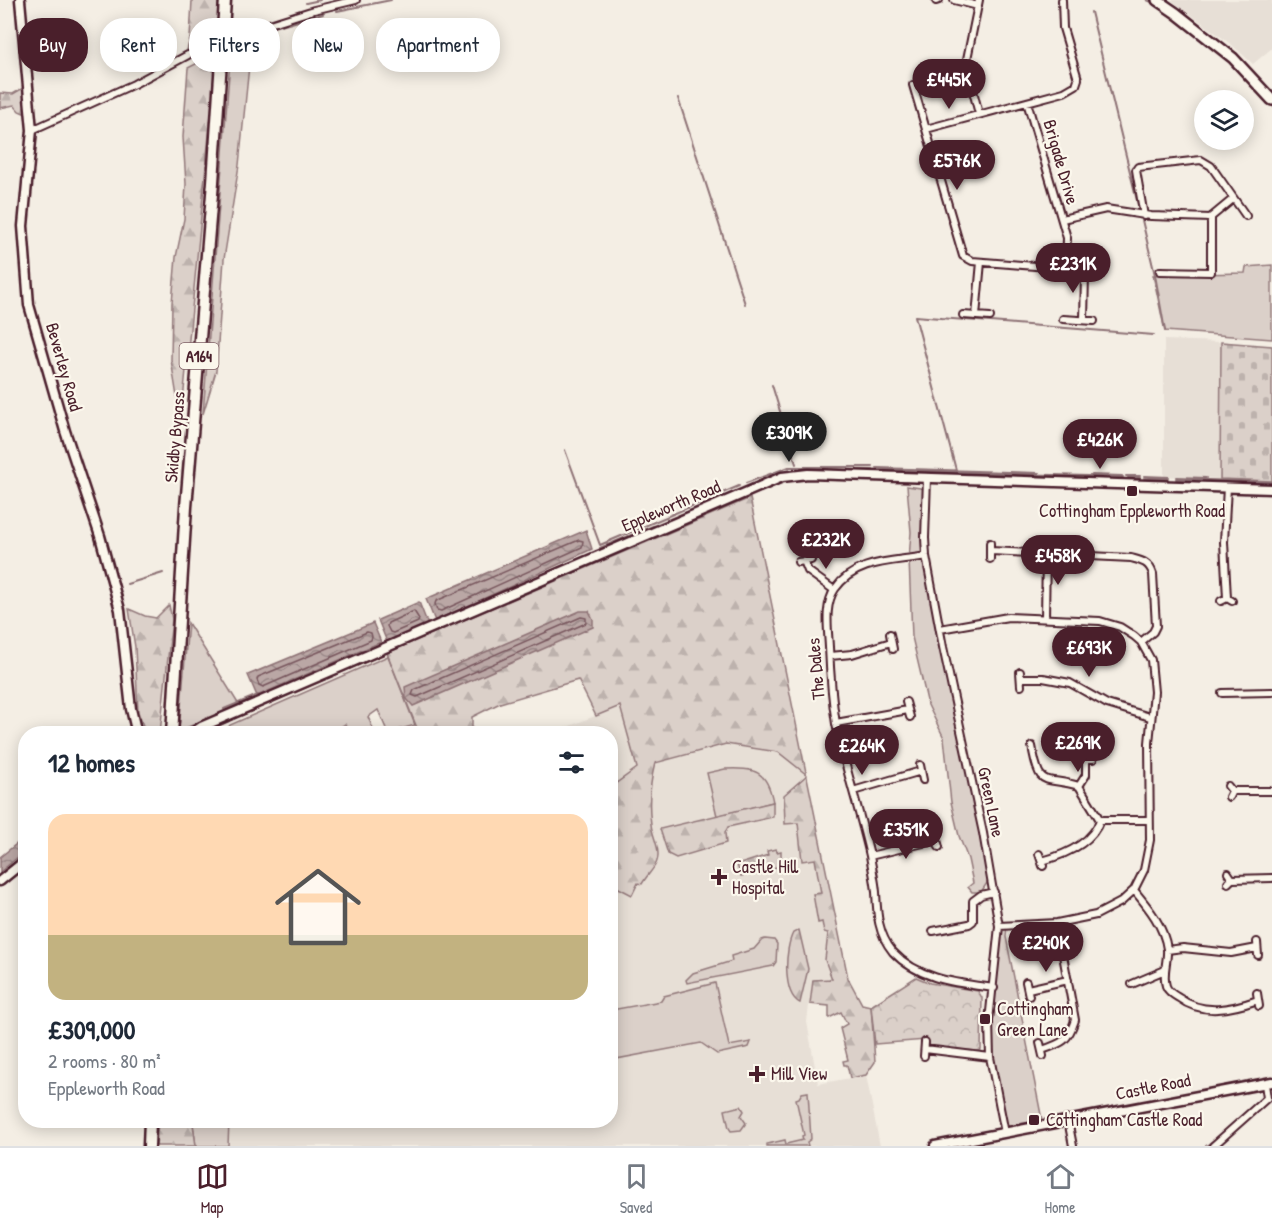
<!DOCTYPE html>
<html lang="en">
<head>
<meta charset="utf-8">
<style>
	body { margin:0; font-family:"Patrick Hand",sans-serif; background:#f6f6f7; color:#1f2937; height:100vh; display:flex; flex-direction:column; font-size:22px; white-space:nowrap }
	* { box-sizing:border-box; margin:0 }
	p { font-size:20px; color:#747a83 }
	.icon { flex:none; width:33px; height:33px; fill:none; stroke:currentColor; stroke-width:2; stroke-linecap:round; stroke-linejoin:round }
	.map { position:relative; flex:1; overflow:hidden }
	.details { position:absolute; left:18px; top:726px; width:600px; height:402px; display:flex; flex-direction:column; background:#fff; border-radius:24px; box-shadow:0 3px 15px #0003 }
	.details>* { flex:none }
	.hud { position:absolute; left:18px; top:18px; width:600px; height:54px; display:flex; gap:12px }
	.tools { position:absolute; left:1194px; top:90px; display:grid; gap:12px }
	.tools a { display:grid; place-items:center; width:60px; height:60px; border-radius:50%; background:#fff; box-shadow:0 3px 15px #0003; font-size:30px }
	.price { position:absolute; translate:-50% -51px; padding:0 14px; border-radius:21px; background:#4a1f2b; color:#fff; font-size:20px; line-height:39px; filter:drop-shadow(0 2px 3px #0008) }
	.price::after { content:''; position:absolute; left:50%; top:36px; width:18px; height:14px; margin-left:-9px; background:inherit; clip-path:polygon(0 0,100% 0,50% 100%) }
	.price.on { background:#222; color:#fff }
	ul { padding:0; list-style:none }
	li { display:grid; align-content:center; gap:12px; height:318px; padding:0 30px }
	li+li { border-top:2px solid #e0e1e3 }
	li span { display:grid; place-items:center; height:186px; border-radius:18px; color:#555 }
	li>.icon { margin-inline-start:auto }
	span .icon { width:108px; height:108px; fill:#fffc; stroke-width:1 }
	li b { font-size:26px }
	h2 { display:flex; justify-content:space-between; align-items:center; height:72px; padding:0 30px; font-size:26px }
	.tag { padding:0 21px; border-radius:24px; background:#fff; box-shadow:0 3px 15px #0003; font-size:21px; line-height:54px }
	.tag.on { background:#4a1f2b; color:#fff }
	.tabs { display:flex; justify-content:space-around; align-items:center; height:84px; border-top:2px solid #e0e1e3; background:#fff; font-size:16px; color:#747a83 }
	.tabs a { display:grid; justify-items:center; gap:3px }
	.tabs .on { color:#4a1f2b }
	.map>svg:first-child { display:block }
	.built { fill:#e7dfd6 }
	.green { fill:#dbd0c9; stroke:#92787a; stroke-width:1.5 }
	.forest { fill:url(#forest-firs); stroke:#92787a; stroke-width:1.5 }
	.cemetery { fill:url(#cemetery-stones); stroke:#92787a; stroke-width:1.5 }
	.park { fill:url(#park-crowns); stroke:#92787a; stroke-width:1.5 }
	.water { fill:url(#water-waves); stroke:#8d7174; stroke-width:1.5 }
	.lines { fill:none; stroke-linecap:round; stroke-linejoin:round }
	.shore { stroke:#77555c; stroke-width:1.5 }
	.stream { stroke:#8d7174; stroke-width:2 }
	.minor-casing { stroke:#4a1f2b; stroke-width:10 }
	.tertiary-casing { stroke:#4a1f2b; stroke-width:13 }
	.secondary-casing { stroke:#4a1f2b; stroke-width:14 }
	.trunk-casing { stroke:#4a1f2b; stroke-width:15 }
	.minor { stroke:#fbf7ec; stroke-width:6 }
	.tertiary { stroke:#fbf7ec; stroke-width:8 }
	.secondary { stroke:#fbf7ec; stroke-width:9 }
	.trunk { stroke:#fbf7ec; stroke-width:10 }
	.poi-dot { fill:#4a1f2b; stroke:#fbf7ec; stroke-width:2 }
	.labels { text-anchor:middle; stroke-width:4.5; stroke-linejoin:round; paint-order:stroke }
	.shield { fill:#fbf7ec; stroke:#7f6065; stroke-width:1.5 }
	.shield-label { font-size:16px; font-weight:bold; fill:#4a1f2b }
	.street-label { font-size:18px; fill:#4a1f2b; stroke:#fbf7ec }
	.poi-label { font-size:18px; fill:#4a1f2b; stroke:#fbf7ec; text-anchor:start }
</style>
</head>
<body>
<div class="map">
<svg width="1272" height="1146" viewBox="0 0 1272 1146">
	<defs>
		<pattern id="forest-firs" width="22" height="20" patternUnits="userSpaceOnUse" patternTransform="scale(1.5)"><rect width="22" height="20" fill="#dbd0c9"/><path d="M5 1l3.5 6h-7zM16 11l3.5 6h-7z" fill="#bdb2ad"/></pattern>
		<pattern id="cemetery-stones" width="16" height="16" patternUnits="userSpaceOnUse" patternTransform="scale(1.5)"><rect width="16" height="16" fill="#dbd0c9"/><path d="M2 7V4a2 2 0 0 1 4 0v3zM10 15v-3a2 2 0 0 1 4 0v3z" fill="#bdb2ad"/></pattern>
		<pattern id="park-crowns" width="20" height="18" patternUnits="userSpaceOnUse" patternTransform="scale(1.5)"><rect width="20" height="18" fill="#dbd0c9"/><path d="M2 6a3 3 0 1 1 6 0M12 15a3 3 0 1 1 6 0" fill="none" stroke="#bdb2ad"/></pattern>
		<pattern id="water-waves" width="16" height="10" patternUnits="userSpaceOnUse" patternTransform="scale(1.5)"><rect width="16" height="10" fill="#baa7a5"/><path d="M0 5q4-4 8 0t8 0" fill="none" stroke="#998787"/></pattern>
	</defs>
	<rect width="100%" height="100%" fill="#f4eee4"/>
	<filter id="ink" filterUnits="userSpaceOnUse"><feTurbulence type="fractalNoise" baseFrequency=".0167" numOctaves="2"/><feDisplacementMap in="SourceGraphic" scale="12" xChannelSelector="R" yChannelSelector="G"/><feConvolveMatrix kernelMatrix="1 2 1 2 8 2 1 2 1" color-interpolation-filters="sRGB"/></filter>
	<g filter="url(#ink)">
		<path class="built" d="M1171,0H1272V48L1253,64L1232,45Z
			M1164,340L1221,342L1220,479L1164,476Z
			M620,706L637,768L726,744L778,752L807,776L848,978L812,980L807,1022L818,1084L866,1075L880,1146H198L196,1121L610,1120V734L552,733Z"/>
		<path class="green" d="M252,36L239,165L224,259L216,371L203,414L231,48Z
			M1272,265V339L1165,331L1153,275L1245,273L1246,267Z
			M907,486L927,489L926,556L991,877L981,892H972L968,887L973,883L968,859L959,836L951,802L944,738L928,705L912,637L909,559L911,532Z
			M188,623L239,705L179,731Z
			M388,656L415,725L388,733L378,710L368,717L375,733H350L345,724L335,731L336,733L224,734L230,725Z
			M725,769C755,768 767,770 773,802L717,816L707,773Z
			M999,926H1007L1006,937L1043,1125L1005,1133L990,1057L989,1021Z
			M765,939L774,940L777,944L776,962L773,966L687,983L686,980L693,973L732,961L731,956L754,949L762,940Z
			M715,983L729,1046L751,1042L749,1047L717,1054L701,1043L611,1060L612,1037L611,1010L661,1001L664,996Z
			M808,1092L811,1139L807,1142L808,1146H767V1144L785,1140L786,1144L803,1140L802,1136L804,1135L796,1099L799,1098L802,1093Z
			M741,1106L744,1111L741,1116L746,1123L741,1130L731,1131L729,1128L725,1110Z
			M198,1121H229L228,1146H196L193,1124Z"/>
		<path class="forest" d="M192,0H218L220,40L187,50L190,39Z
			M217,53L181,421L171,360L172,303L176,257L184,219L186,184L183,137L188,68Z
			M23,88L26,114L19,111L14,105L0,108V93L13,94Z
			M750,498L848,978L862,1004L871,1006L875,1062L866,1075L850,1078L847,1065H844L843,1061L848,1060L840,1028L847,1024L841,1012L829,1018V1006L810,1004L813,980L832,979L825,960L828,933L824,932L822,922L818,923L813,894L821,893L815,859L802,861L798,823L785,824L784,795L807,775L778,752L726,744L655,763C650,783 648,804 651,824C652,836 661,849 657,861C656,867 646,876 642,884L638,883L632,895L611,884V787L637,768L620,706L596,716L578,680L500,703L472,717V733H419L387,653Z
			M169,605L172,619L160,733H149L145,731L138,712L135,647L129,609L145,616L156,618Z
			M773,802V817L728,827L725,833L726,843L676,858L668,854L660,829Z
			M776,849L777,852L781,851V866L741,876L737,865L768,855L767,851Z
			M799,930L808,969L800,1003C782,994 785,948 793,933Z
			M158,1121H198L193,1124L196,1146H156Z"/>
		<path class="cemetery" d="M1221,342L1272,346V481L1220,479Z"/>
		<path class="park" d="M916,977L930,983L978,991L982,998L981,1050L977,1051L931,1047L926,1040L875,1044L871,1006Z"/>
		<path class="water" d="M586,530L592,549L435,621L426,599Z
			M419,602L428,625L387,642L378,620Z
			M580,611H589L593,619V627L413,706L406,698L405,687Z
			M373,623L381,642L257,696L248,675Z
			M25,837V851L0,872V857Z"/>
		<g class="lines">
			<path class="shore" d="M579,540L583,541L582,547L441,611L437,610L435,604L436,601Z
				M414,611L419,619L418,622L393,633L390,632L387,626L388,623Z
				M581,617L586,618V623L417,697L412,695L414,690Z
				M367,632L371,633L372,637L371,640L263,687L259,685L257,680L258,677Z"/>
			<path class="stream" d="M1147,0L1152,2
				M306,3L320,0
				M1158,6L1189,29
				M337,11L391,0
				M1091,12L1139,209
				M281,26L323,14
				M678,98L745,304
				M1142,220L1155,275L1165,331
				M772,385L796,464
				M565,450L600,545L739,486
				M877,468L1039,473
				M878,470L1123,477
				M956,470L915,316L1154,335
				M1092,475L1122,476
				M1126,476H1140
				M1144,476L1169,477
				M1128,477L1140,478
				M1177,477L1206,478
				M1144,478L1168,479
				M1176,479L1272,482
				M746,483L789,467H873
				M721,508L741,500
				M600,548L776,475L801,469L873,470
				M127,584L163,573
				M224,709L258,695
				M230,720L723,508
				M200,734L229,721
				M1206,1146L1218,1137"/>
			<defs>
				<path id="minor" d="M954,0L978,6
					M936,1L939,0
					M260,27L314,10L356,0
					M913,85L963,256L972,261L1061,268L1066,266
					M1027,102L1067,238L1066,266
					M979,114L966,64L979,0
					M926,129L1064,92L1076,85L1078,79L1063,28L1062,0
					M32,130L134,84L188,55
					M1144,216L1136,170L1138,167L1201,160L1211,166L1246,216
					M1210,218L1233,199
					M1062,219L1106,209L1151,216L1211,218V272L1160,271
					M1066,266L1083,270L1085,274L1084,320
					M963,315L990,317
					M976,316L981,262
					M1063,319L1094,321
					M927,478L925,538L926,556L943,647L983,833L999,926L989,1021L990,1057L1005,1133
					M991,551L1131,558C1142,561 1149,562 1153,574L1156,626L1153,632L1141,642
					M926,556C894,562 856,559 835,589C824,605 828,628 829,647C830,672 832,699 836,724C845,768 860,812 870,856C872,868 875,880 876,892C877,914 878,934 893,952C919,980 958,983 994,988
					M990,559V543
					M804,561L808,571L834,590
					M798,562L811,560
					M1227,598L1224,542L1227,487
					M1221,601L1227,598L1232,601
					M1045,618L1046,554
					M940,629L1008,617L1100,621L1120,627L1134,636L1141,642L1151,660L1154,692L1149,743L1150,840L1144,870L1134,890L1121,902L1096,915L1057,923L999,926
					M890,634L893,649
					M830,656L852,654L891,642
					M1020,672L1021,686
					M1021,678H1043L1070,683L1107,704L1150,717
					M1222,693L1272,692
					M906,702L910,717
					M836,723L908,710
					M1032,746C1040,791 1043,775 1079,786L1100,820
					M1079,759H1093
					M920,765L923,780
					M1079,786L1086,775V759
					M1228,786L1232,791L1229,797
					M853,791L921,771
					M1232,791H1272
					M935,833L939,847
					M1039,854L1043,866
					M870,856L936,840
					M1042,861C1064,855 1092,844 1100,820H1149
					M1228,873L1232,879L1228,883
					M1232,879L1272,878
					M1134,890C1148,907 1164,926 1167,949C1168,961 1162,974 1166,986C1168,992 1174,995 1179,998C1203,1016 1232,1009 1258,1000
					M933,931L969,924L973,921V901L981,895L994,892
					M1257,942L1258,955
					M1167,950L1183,948L1231,953L1257,948
					M1026,982L1029,996
					M1132,984L1165,970
					M1028,989L1068,980
					M1257,993L1259,1006
					M1040,1043L1043,1056
					M925,1049L990,1057
					M1042,1050C1063,1043 1068,1041 1075,1020L1057,923
					M924,1056L925,1042
					M1068,1120L1073,1146
					M1213,1146L1267,1098L1265,1084"/>
				<path id="tertiary" d="M20,0L32,130L23,226L29,305L65,431L100,536L120,610L131,709L137,734
					M191,734L201,727L782,477L808,474L1272,489
					M0,881L26,860
					M935,1146L1272,1082"/>
				<path id="secondary" d="M1157,0L1176,13L1233,58L1272,100"/>
				<path id="trunk" d="M172,734L186,507L213,182L225,0
					M149,1146L150,1120"/>
			</defs>
			<use href="#minor" class="minor-casing"/>
			<use href="#tertiary" class="tertiary-casing"/>
			<use href="#secondary" class="secondary-casing"/>
			<use href="#trunk" class="trunk-casing"/>
			<use href="#minor" class="minor"/>
			<use href="#tertiary" class="tertiary"/>
			<use href="#secondary" class="secondary"/>
			<use href="#trunk" class="trunk"/>
		</g>
	</g>
	<g class="poi-dot">
		<rect x="1126" y="485" width="12" height="12" rx="3"/>
		<path d="M716 868h6v6h6v6h-6v6h-6v-6h-6v-6h6z"/>
		<rect x="979" y="1013" width="12" height="12" rx="3"/>
		<path d="M754 1065h6v6h6v6h-6v6h-6v-6h-6v-6h6z"/>
		<rect x="1028" y="1114" width="12" height="12" rx="3"/>
	</g>
	<g class="labels">
		<rect class="shield" x="179.5" y="343" width="39" height="26" rx="4.5"/>
		<g class="shield-label">
			<text x="199" y="362">A164</text>
		</g>
		<g class="street-label">
			<text transform="translate(1061 162) rotate(74)" y="6">Brigade Drive</text>
			<text transform="translate(64 367) rotate(74)" y="6">Beverley Road</text>
			<text transform="translate(175 437) rotate(-85)" y="6">Skidby Bypass</text>
			<text transform="translate(671 506) rotate(-23)" y="6">Eppleworth Road</text>
			<text transform="translate(816 669) rotate(-95)" y="6">The Dales</text>
			<text transform="translate(991 802) rotate(78)" y="6">Green Lane</text>
			<text transform="translate(1153 1087) rotate(-11)" y="6">Castle Road</text>
		</g>
		<g class="poi-label">
			<text x="1132" y="517" text-anchor="middle">Cottingham Eppleworth Road</text>
			<text x="732" y="873">Castle Hill<tspan x="732" dy="21">Hospital</tspan></text>
			<text x="997" y="1015">Cottingham<tspan x="997" dy="21">Green Lane</tspan></text>
			<text x="771" y="1080">Mill View</text>
			<text x="1046" y="1126">Cottingham Castle Road</text>
		</g>
	</g>
</svg>
<div class="tools">
<a><svg class="icon" aria-label="layers" viewBox="0 0 24 24"><path d="M12 4l9 5-9 5-9-5zM3 14l9 5 9-5"/></svg></a>
</div>
<b class="price" style="left:949px;top:110px">£445K</b>
<b class="price" style="left:957px;top:191px">£576K</b>
<b class="price" style="left:1073px;top:294px">£231K</b>
<b class="price on" style="left:789px;top:463px">£309K</b>
<b class="price" style="left:1100px;top:470px">£426K</b>
<b class="price" style="left:826px;top:570px">£232K</b>
<b class="price" style="left:1058px;top:586px">£458K</b>
<b class="price" style="left:1089px;top:678px">£693K</b>
<b class="price" style="left:1078px;top:773px">£269K</b>
<b class="price" style="left:862px;top:776px">£264K</b>
<b class="price" style="left:906px;top:860px">£351K</b>
<b class="price" style="left:1046px;top:973px">£240K</b>
<div class="hud">
<a class="tag on">Buy</a>
<a class="tag">Rent</a>
<a class="tag">Filters</a>
<a class="tag">New</a>
<a class="tag">Apartment</a>
</div>
<section class="details">
<h2>12 homes<svg class="icon" aria-label="filters" viewBox="0 0 24 24"><path d="M4 7h16M4 17h16"/><circle cx="9" cy="7" r="2"/><circle cx="15" cy="17" r="2"/></svg></h2>
<ul>
<li><span style="background:linear-gradient(#ffd9b3 65%,#c2b280 0)"><svg class="icon" aria-label="home" viewBox="0 0 24 24"><path d="M3 11l9-7 9 7M6 9v11h12V9"/></svg></span><div><b>£309,000</b><p>2 rooms · 80 m²</p><p>Eppleworth Road</p></div></li>
</ul>
</section>
</div>
<nav class="tabs">
<a class="on"><svg class="icon" aria-label="map" viewBox="0 0 24 24"><path d="M3 6l6-2 6 2 6-2v14l-6 2-6-2-6 2zM9 4v14M15 6v14"/></svg>Map</a>
<a><svg class="icon" aria-label="saved" viewBox="0 0 24 24"><path d="M7 4h10v16l-5-4-5 4z"/></svg>Saved</a>
<a><svg class="icon" aria-label="home" viewBox="0 0 24 24"><path d="M3 11l9-7 9 7M6 9v11h12V9"/></svg>Home</a>
</nav>
</body>
</html>
